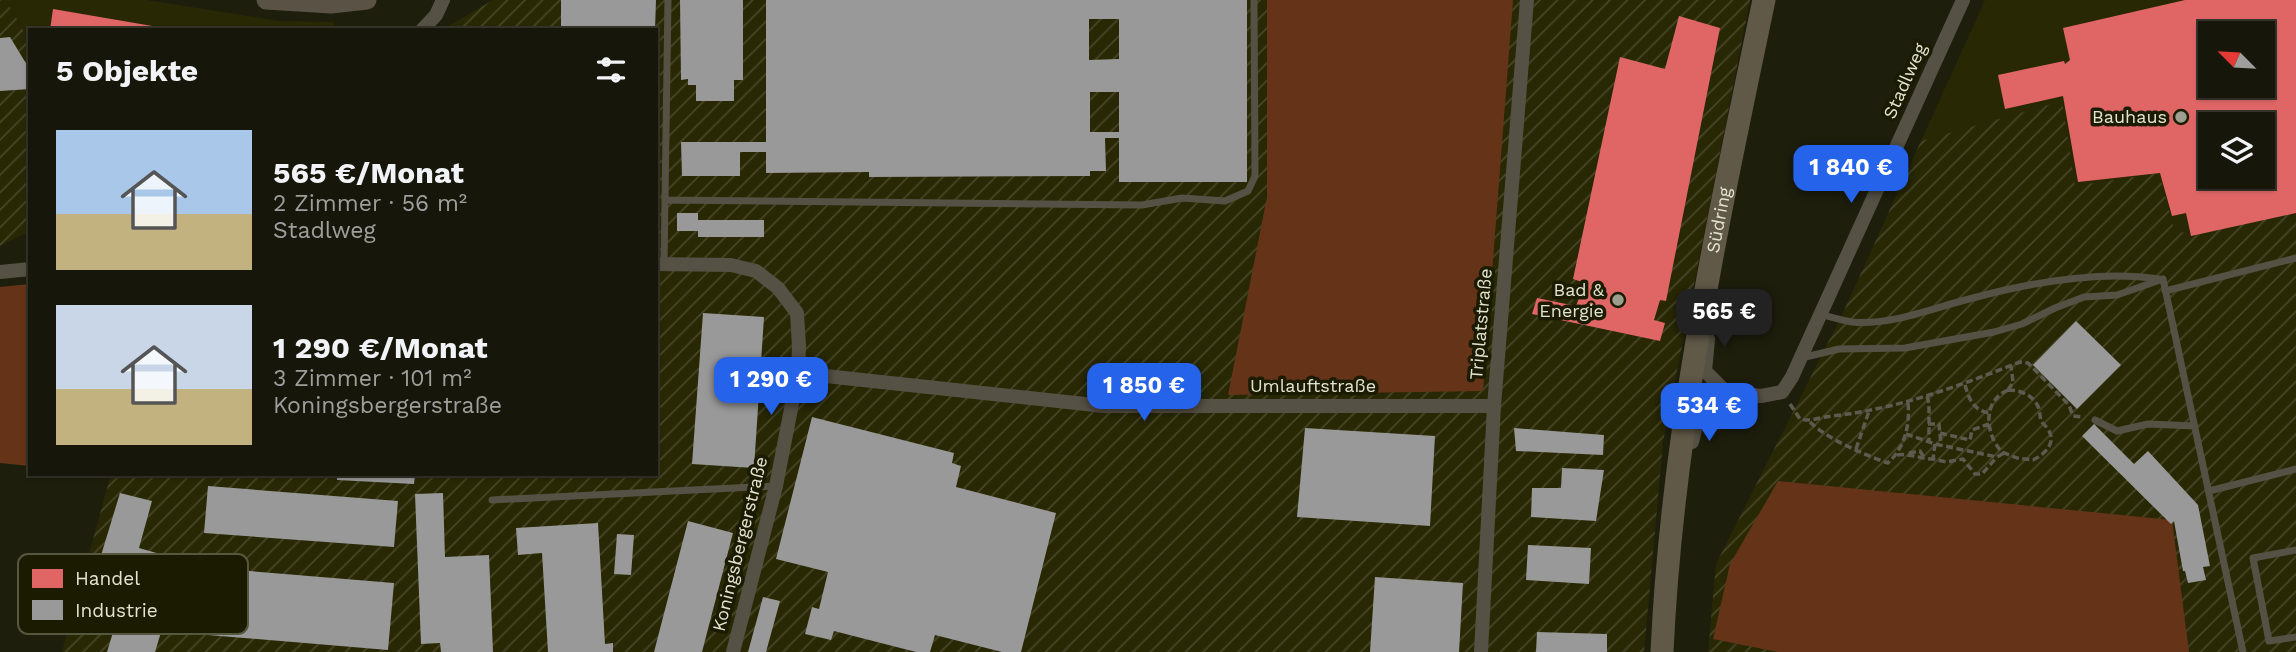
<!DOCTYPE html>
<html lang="de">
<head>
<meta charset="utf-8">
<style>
	body { margin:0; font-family:"Work Sans",sans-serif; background:#1f1f13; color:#f1f3f6; height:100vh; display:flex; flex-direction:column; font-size:26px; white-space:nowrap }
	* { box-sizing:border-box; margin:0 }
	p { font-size:23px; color:#9e9f9c }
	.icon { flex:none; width:38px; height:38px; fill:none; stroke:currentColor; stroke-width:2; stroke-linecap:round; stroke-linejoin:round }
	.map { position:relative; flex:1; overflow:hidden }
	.sheet { position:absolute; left:28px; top:28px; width:630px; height:448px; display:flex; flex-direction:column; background:#16160a; border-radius:0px; box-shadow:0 2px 5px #0004,0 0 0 2px #35352b }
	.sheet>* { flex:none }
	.needle { width:46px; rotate:294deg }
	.tools { position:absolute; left:2198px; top:21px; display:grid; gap:14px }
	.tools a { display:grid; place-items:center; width:77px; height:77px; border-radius:0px; background:#16160a; box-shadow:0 2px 5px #0004,0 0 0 2px #35352b; font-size:35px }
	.price { position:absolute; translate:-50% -60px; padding:0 16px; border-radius:14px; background:#2563eb; color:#fff; font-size:23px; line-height:46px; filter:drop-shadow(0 2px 4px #0008) }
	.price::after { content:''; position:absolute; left:50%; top:42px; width:21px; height:16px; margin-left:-10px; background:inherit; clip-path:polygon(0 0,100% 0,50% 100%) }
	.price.current { background:#222; color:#fff }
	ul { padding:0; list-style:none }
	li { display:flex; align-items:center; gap:21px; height:175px; padding:0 28px }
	li span { display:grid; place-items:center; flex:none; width:196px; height:140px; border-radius:0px; color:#555 }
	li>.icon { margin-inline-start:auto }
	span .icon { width:84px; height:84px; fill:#fffc; stroke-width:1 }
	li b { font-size:30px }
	h2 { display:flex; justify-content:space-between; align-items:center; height:84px; padding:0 28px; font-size:30px }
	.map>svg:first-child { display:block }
	.built { fill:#282804; fill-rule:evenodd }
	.industrial { fill:url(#industrial-furrows) }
	.grass { fill:#653418 }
	.shops { fill:#e06666; fill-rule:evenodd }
	.industry { fill:#999; fill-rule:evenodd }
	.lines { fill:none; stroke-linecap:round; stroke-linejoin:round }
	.path { stroke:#5e5a50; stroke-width:3.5; stroke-dasharray:7 3.5; stroke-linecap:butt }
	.lane { stroke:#565145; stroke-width:7 }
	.street { stroke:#565145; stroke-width:14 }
	.secondary { stroke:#5a5244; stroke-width:19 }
	.primary { stroke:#615948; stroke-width:23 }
	.poi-dot { fill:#9d9e8d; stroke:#1a1b00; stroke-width:2.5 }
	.labels { text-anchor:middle; stroke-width:7; stroke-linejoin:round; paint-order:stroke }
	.street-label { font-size:18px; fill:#e2e3d2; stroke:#1a1b00 }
	.poi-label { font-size:18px; fill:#e2e3d2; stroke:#1a1b00; text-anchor:end }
	.key { fill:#1a1b00; stroke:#56573f; stroke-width:2 }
	.key-label { font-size:19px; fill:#e2e3d2 }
</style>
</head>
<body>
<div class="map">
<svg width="2296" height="652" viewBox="0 0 2296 652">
	<defs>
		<pattern id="industrial-furrows" width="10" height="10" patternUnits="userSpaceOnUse" patternTransform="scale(1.75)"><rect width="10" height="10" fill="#282804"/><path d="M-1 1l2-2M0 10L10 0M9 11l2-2" fill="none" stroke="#474728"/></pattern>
	</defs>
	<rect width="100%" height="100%" fill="#1e1e0d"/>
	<path class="built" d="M6,0H147L279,21L333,22L335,30H30V42Z
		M1985,0H2296V208L2175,235L1868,281L1921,141ZM2210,33H2263V86H2210ZM2210,124H2263V177H2210Z"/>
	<path class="industrial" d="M0,0H6L30,42V231L0,246Z
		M493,0H1750L1663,442L1644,652H62L111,474H656V30H442Z
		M2062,101L2075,186L2159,173L2175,234L2296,208V652H1708L1716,564L1842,315L1921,141Z"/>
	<path class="grass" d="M1267,0H1513L1483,391L1228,395L1267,197Z
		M30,284V466L0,463V287Z
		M1778,481L2172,520L2189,652H1778L1713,639L1730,564Z"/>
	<path class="shops" d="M2185,0H2296V213L2191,236L2186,213L2172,216L2160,173L2078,182L2063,96L2005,109L1998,75L2064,61L2065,64L2070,60L2063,28ZM2210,33H2263V86H2210ZM2210,124H2263V177H2210Z
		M53,9L164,28V30H50Z
		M1679,16L1720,28L1666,301L1660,300L1654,320L1665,323L1660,341L1532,314L1537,298L1576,306L1585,283L1573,279L1620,57L1665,69Z"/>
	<path class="industry" d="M561,0H656L655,30H561Z
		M680,0H743V80H734V101H696V85H688V79L681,80Z
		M766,0H1247V182H1119V138H1105L1106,171H1090V176L869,177V172L766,173V152H740V176H682L681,142H766ZM1089,19H1119V59L1089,60ZM1090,92H1119V132H1090Z
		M10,37L30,70V89L0,91V38Z
		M677,213H698V220H764V237H698V231H677Z
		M703,313L764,317L754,468L692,464Z
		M2076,321L2121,365L2077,409L2033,365Z
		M812,417L954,453L952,463L961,466L956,487L1056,513L1021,652H1002L935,635L930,652H916L834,631L831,640L805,634L812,607L819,609L828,572L776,559Z
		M2094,424L2134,464L2148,451L2198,505L2210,566L2203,567L2206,580L2188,583L2185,571H2183L2174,521L2171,524L2082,436Z
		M1305,428L1435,436L1430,526L1297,517Z
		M1514,428L1604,435L1603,455L1516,451Z
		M1562,468L1604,470L1596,521L1531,517L1532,488H1561Z
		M337,474H415L414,484L337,480Z
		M208,486L398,501L394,547L204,533Z
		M120,493L152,501L139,548L160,554L162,557L161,562L157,563L154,577L99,562Z
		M443,493L445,557L489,555L493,652H441L440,643L421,644L415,494Z
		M688,521L733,533L702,652H654Z
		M598,523L605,644L613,643V652H548L542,553L518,555L516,528Z
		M617,534L634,535L631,575L614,574Z
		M1528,545L1591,548L1589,584L1526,580Z
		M201,567L394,583L388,650L196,634Z
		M1375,577L1463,583L1459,652H1370Z
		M124,596L168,609L155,652H107Z
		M763,597L780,601L766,652H748Z
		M1537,632L1607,634V652H1536Z"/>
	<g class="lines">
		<path class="path" d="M1965,385C1969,399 1973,410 1989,413
			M2008,390C2021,390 2035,396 2039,409C2040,413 2040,417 2041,421C2043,424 2046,426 2048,429C2057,443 2045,454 2033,460L2017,458L2002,452C1985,434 1982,401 2008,390Z
			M2008,390L2013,382L2011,366
			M1927,396L1929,404V441
			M1790,404L1800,419C1812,422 1820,417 1832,416C1898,409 1959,386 2020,362L2028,363L2069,405L2073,416L2083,417
			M1810,422C1827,439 1865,455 1888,463C1905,447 1910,425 1908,403
			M1928,424H1939L1941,444
			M1940,433L1970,440L1972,430L1989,424
			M1906,434L1935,444L1997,457L2004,453
			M1935,444L1933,459L1946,462L1963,459L1975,474H1982L1997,457
			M1856,449L1869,411
			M1909,453L1920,451L1925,459
			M1897,455C1910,453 1920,459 1933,459"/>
		<path class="lane" d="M665,200L1142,205L1182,198L1225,201L1248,191L1255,176L1254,0
			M664,264L668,0
			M2163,279L2243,652
			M2165,291L2296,258
			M1820,314C1830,317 1841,320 1852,322C1891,326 1935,307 1973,298C2029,283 2101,270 2159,279
			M1801,358L1839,349L1905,348L1994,332L2022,324L2055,308L2084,297L2117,295L2163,279
			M2095,420L2117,431L2148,424L2195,426
			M2209,491L2296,469
			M492,500L775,486
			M2296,550L2253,558L2269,641L2296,637"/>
		<path class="street" d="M422,30L436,15L443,0
			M656,264L731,265L756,271L778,288L797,313L799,346L798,373L776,486L733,652
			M0,272L30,269
			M1708,339L1705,371L1726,392
			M798,373L1104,406H1494
			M1692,442L1701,405L1726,392L1761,396L1782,392L1792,377L1963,0
			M1481,652L1494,406L1527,0"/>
		<path class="secondary" d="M266,0L331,4L367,0"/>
		<path class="primary" id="s1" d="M1662,652C1672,432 1719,215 1764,0"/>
	</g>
	<g class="poi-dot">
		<circle cx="2181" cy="117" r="7"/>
		<circle cx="1618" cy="300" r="7"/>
	</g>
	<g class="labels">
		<g class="street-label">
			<text transform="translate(1905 81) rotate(-66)" y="6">Stadlweg</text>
			<text dy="6" stroke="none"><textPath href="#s1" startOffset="436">Südring</textPath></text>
			<text transform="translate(1481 324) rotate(-85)" y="6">Triplatstraße</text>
			<text x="1313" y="392">Umlauftstraße</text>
			<text transform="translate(740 544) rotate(-76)" y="6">Koningsbergerstraße</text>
		</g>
		<g class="poi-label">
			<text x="2167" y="123">Bauhaus</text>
			<text x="1604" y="296">Bad &amp;<tspan x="1604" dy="21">Energie</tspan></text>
		</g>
	</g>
	<rect x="18" y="554" width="230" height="80" rx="10" class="key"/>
	<rect x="32" y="569" width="31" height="19" fill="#e06666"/>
	<rect x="32" y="600" width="31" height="20" fill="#999"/>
	<g class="key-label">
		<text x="75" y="585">Handel</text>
		<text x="75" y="617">Industrie</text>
	</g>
</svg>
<div class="tools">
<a><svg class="needle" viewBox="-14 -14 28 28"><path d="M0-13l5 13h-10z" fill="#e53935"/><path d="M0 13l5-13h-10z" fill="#9e9f9c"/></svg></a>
<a><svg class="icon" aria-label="layers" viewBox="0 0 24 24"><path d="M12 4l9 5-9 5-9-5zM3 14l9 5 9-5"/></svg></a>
</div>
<b class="price" style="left:1851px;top:205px">1 840 €</b>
<b class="price current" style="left:1724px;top:349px">565 €</b>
<b class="price" style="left:771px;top:417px">1 290 €</b>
<b class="price" style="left:1144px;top:423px">1 850 €</b>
<b class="price" style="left:1709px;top:443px">534 €</b>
<section class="sheet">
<h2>5 Objekte<svg class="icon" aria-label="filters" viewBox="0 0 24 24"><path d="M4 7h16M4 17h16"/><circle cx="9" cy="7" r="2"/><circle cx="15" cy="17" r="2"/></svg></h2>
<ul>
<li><span style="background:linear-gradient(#a9c7e8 60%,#c2b280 0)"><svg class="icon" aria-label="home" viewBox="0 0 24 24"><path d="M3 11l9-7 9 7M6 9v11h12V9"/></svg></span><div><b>565 €/Monat</b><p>2 Zimmer · 56 m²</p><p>Stadlweg</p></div></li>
<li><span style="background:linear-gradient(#c9d6e8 60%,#c2b280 0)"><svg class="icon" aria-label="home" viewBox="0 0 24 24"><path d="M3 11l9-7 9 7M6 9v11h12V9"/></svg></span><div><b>1 290 €/Monat</b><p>3 Zimmer · 101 m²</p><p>Koningsbergerstraße</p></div></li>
</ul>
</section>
</div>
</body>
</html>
